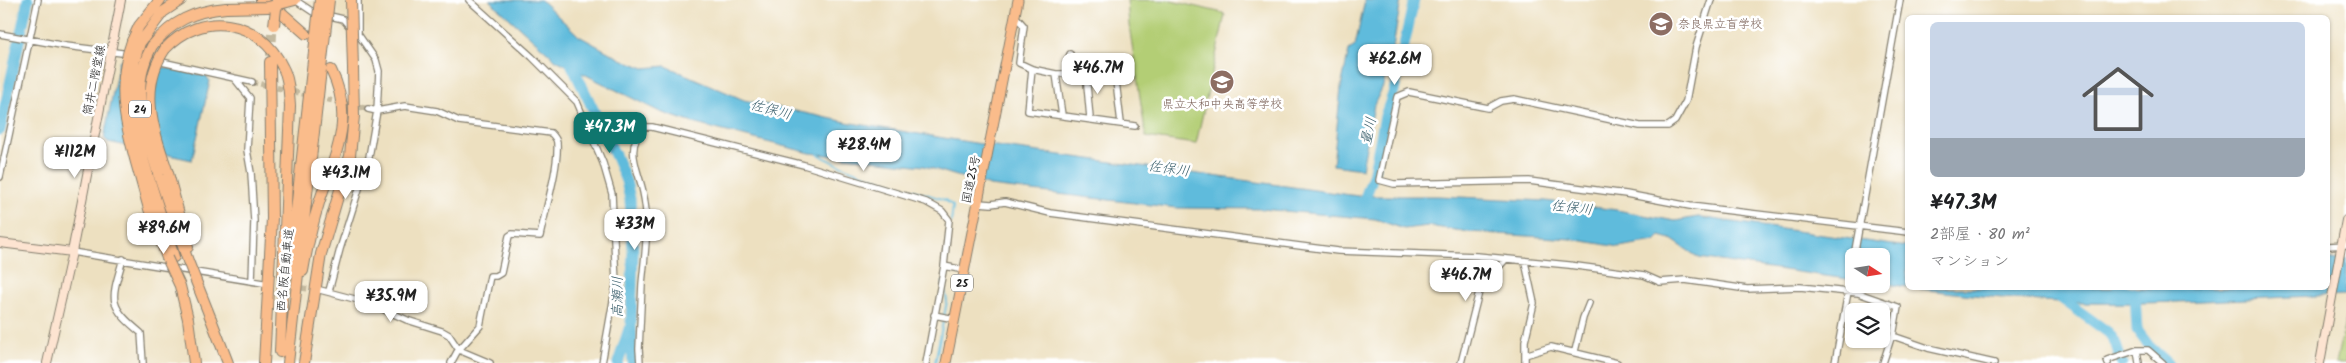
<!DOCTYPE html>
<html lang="ja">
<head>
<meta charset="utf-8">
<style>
	body { margin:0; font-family:Kalam,"Klee One",sans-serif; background:#f6f6f6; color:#202124; height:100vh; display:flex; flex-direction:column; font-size:19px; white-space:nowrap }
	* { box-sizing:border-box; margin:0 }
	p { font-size:16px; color:#757577 }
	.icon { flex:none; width:28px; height:28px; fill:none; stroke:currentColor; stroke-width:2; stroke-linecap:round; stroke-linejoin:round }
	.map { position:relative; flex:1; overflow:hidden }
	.drawer { position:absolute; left:1905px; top:15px; width:425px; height:275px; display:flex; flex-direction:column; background:#fff; border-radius:8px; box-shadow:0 1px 4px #0004 }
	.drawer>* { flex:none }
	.needle { width:32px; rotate:102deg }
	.tools { position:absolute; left:1845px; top:248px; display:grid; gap:10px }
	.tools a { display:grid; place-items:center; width:45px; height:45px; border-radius:8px; background:#fff; box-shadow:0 1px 4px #0004; font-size:25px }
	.price { position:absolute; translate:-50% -42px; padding:0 11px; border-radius:10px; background:#fff; color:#222; font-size:16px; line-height:32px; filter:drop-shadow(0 1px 2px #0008) }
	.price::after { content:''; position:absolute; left:50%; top:30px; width:15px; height:11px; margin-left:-8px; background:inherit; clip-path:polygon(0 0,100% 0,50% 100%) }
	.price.current { background:#0f766e; color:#fff }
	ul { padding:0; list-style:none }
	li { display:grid; align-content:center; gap:10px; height:265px; padding:0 25px }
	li+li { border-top:1px solid #e0e0e0 }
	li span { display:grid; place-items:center; height:155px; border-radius:8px; color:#555 }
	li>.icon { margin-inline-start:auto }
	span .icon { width:90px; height:90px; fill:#fffc; stroke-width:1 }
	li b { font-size:21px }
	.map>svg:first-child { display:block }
	.green { fill:#b3ce74; stroke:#687548 }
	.water { fill:#5ebbdc; stroke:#3d6c7c }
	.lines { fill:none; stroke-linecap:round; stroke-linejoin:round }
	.stream { stroke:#5ebbdc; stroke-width:2 }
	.river { stroke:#5ebbdc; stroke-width:11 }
	.minor-tunnel { stroke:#c3b99f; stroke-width:5.5; stroke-dasharray:5.5 3; stroke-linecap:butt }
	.motorway-tunnel { stroke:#c3b99f; stroke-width:10; stroke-dasharray:10 5; stroke-linecap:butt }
	.minor-casing { stroke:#847e6e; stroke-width:8 }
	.secondary-casing { stroke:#847e6e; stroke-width:10 }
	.trunk-casing { stroke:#847e6e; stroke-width:11 }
	.motorway-casing { stroke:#847e6e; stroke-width:12 }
	.minor { stroke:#fff; stroke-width:5.5 }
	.secondary { stroke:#fde4d1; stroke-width:8 }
	.trunk { stroke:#fabc8b; stroke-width:9 }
	.motorway { stroke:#fabc8b; stroke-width:10 }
	.motorway-bridge-casing { stroke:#847e6e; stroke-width:12; stroke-linecap:butt }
	.motorway-bridge { stroke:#fabc8b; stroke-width:10 }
	.labels { text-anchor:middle; stroke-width:5; stroke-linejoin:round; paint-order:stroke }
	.shield { fill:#fff; stroke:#606060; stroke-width:1 }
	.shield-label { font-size:11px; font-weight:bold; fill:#1c1c1c }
	.education-label { font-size:12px; fill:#785e54; stroke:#fff; text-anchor:start }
	.street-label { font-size:12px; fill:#1c1c1c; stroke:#fff }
	.water-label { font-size:14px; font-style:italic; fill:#365c69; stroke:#fff }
</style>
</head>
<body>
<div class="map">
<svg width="2346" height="363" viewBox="0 0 2346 363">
	<rect width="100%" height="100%" fill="#fff"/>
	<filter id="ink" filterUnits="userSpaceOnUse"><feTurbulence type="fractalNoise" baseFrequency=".02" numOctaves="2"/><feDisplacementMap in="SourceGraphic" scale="10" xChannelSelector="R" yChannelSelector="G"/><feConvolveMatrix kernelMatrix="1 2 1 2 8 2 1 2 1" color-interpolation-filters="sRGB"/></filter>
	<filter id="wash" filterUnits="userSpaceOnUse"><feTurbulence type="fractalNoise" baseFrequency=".0096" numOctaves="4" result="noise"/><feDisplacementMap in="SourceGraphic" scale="20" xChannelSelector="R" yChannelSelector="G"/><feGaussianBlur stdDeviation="1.12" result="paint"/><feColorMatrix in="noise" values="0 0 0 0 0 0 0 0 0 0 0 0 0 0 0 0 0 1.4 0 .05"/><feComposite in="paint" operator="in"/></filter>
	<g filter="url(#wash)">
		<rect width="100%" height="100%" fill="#ede0c0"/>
		<path class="green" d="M1127,0H1167L1223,13L1225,15L1196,144L1146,137L1129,25Z
			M2346,317V363H2336Z"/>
		<path class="water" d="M489,0H541L579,36L621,59L644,68L666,66L744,100L851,123L981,144L1358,196H1438L1546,201L1617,210L1675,221L1698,217L1907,247V287L1881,283V256H1854V280L1699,258L1671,239L1660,236L1655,241L1619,247L1571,239L1469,232L1428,226L1404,229L1375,219L1261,209L1177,208L990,186L924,166L810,153L696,124L660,112L556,60Z
			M1365,0H1401L1393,47L1383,86L1374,105L1362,169L1333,165L1341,87L1349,50L1355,46Z
			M123,59L206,76L210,81L192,160L108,142L104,138L119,61Z
			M2346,259V295C2258,297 2170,305 2081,303C2024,301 1968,295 1912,288H2328V260Z"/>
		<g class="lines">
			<path class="stream" d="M818,154C856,176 903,186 945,200L953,206L951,223
				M935,363L947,301L943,282"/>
			<path class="river" d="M568,57L616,157L626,181L630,199L633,250L631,325L633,363
				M0,130L28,0
				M1361,209L1373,176L1385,116L1394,91L1414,0
				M2047,288L2109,333L2115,342L2122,363
				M2118,288L2135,293L2137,330L2149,346L2168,363
				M618,363L629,329"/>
		</g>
	</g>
	<g filter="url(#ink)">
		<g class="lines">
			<path class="minor-tunnel" d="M252,82L368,109
				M268,284L318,290"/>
			<path class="motorway-tunnel" d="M271,56L272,33"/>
			<defs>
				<path id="minor" d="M295,0L313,12L343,19L350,27
					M469,0L532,57L577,102L603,163L612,194L616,284L602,363
					M1711,0L1696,47L1686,101L1675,121L1668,126H1640L1514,99L1501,101L1488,108L1409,92L1397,97L1379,180L1394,184L1529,181L1626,194L1690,206L1908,232
					M1015,16L1024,26L1019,63L1032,69
					M0,34L66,46L130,54
					M144,58L252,82
					M1115,73L1126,72
					M1056,74L1062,115
					M1067,74V63L1070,54
					M1086,74L1090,118
					M234,78L250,98L247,150L251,173L254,221L252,281
					M368,109L377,111L405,106L437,111L459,121L551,133C554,136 557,139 557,143C559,167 545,211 540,236L512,234L509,236L501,273L496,276H490L480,326L457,352L451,363
					M1121,123L1115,73L1056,74L1032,69L1028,111L1135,126
					M0,177L38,0
					M979,203L991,204L1005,202L1050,213L1338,251L1477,256L1569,265L1644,275L1660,282L1685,280L1747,289L1800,287L1858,293L1898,307L1893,336
					M2328,246L2346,245
					M72,252L263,283
					M1854,256L1900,0
					M123,259C111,300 107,305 141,333L143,363
					M944,266L964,270
					M320,290L370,303L407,320L442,331L449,335L459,350L490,363
					M329,291L340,249L369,157L377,111L379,71L376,60L358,34V0
					M934,315L955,319
					M2137,350L2139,363
					M1575,351L1583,318L1589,303
					M1525,355L1551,347L1617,363
					M640,363L639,349C640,328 641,306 642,284C645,253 650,223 643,192C638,168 624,149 644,127H652L804,165L926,202L942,211L949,220L944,266L926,363
					M1461,363L1480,288L1506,259
					M1525,363V341L1534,303L1525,262
					M1835,363L1854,259
					M1883,363L1891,338L1893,336L1928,348L1994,363
					M2108,363L2107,360L2137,350H2148L2163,363"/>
				<path id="secondary" d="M0,243L72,252
					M47,363L72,252L121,0
					M2320,363L2346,220"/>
				<path id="trunk" d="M946,363L1018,0"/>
				<path id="motorway" d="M261,0L282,13L306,34
					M132,41L139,26L160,0
					M140,43L163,12L181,0
					M152,46C172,21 194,11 226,8
					M165,49C201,10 260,18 283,68C289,79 289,93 290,106L280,352
					M147,172L174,257
					M139,173L149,209L167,258
					M158,173L188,261
					M168,173L188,247
					M303,271C307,248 312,225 319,203C334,155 356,120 331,70
					M289,272L316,34
					M188,319L194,363
					M211,319L228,363
					M264,363L272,218L270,62
					M288,363L325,34
					M304,363L321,254L350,156L354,116L353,68"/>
			</defs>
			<use href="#minor" class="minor-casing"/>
			<use href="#secondary" class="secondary-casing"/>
			<use href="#trunk" class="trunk-casing"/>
			<use href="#motorway" class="motorway-casing"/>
			<use href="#minor" class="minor"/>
			<use href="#secondary" class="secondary"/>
			<use href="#trunk" class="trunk"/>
			<use href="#motorway" class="motorway"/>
			<defs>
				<path id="motorway-bridge" d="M351,0L353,68
					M226,8L268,7L295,0
					M274,25L277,1
					M316,34L320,0
					M325,34L329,0
					M132,41C115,87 126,128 139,173
					M140,43C122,91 133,125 147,172
					M152,46C128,88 145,130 158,173
					M165,49C138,89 154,131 168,173
					M167,258L180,286L188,319
					M188,261L211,319"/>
			</defs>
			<use href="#motorway-bridge" class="motorway-bridge-casing"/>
			<use href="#motorway-bridge" class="motorway-bridge"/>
		</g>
	</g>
	<defs>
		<symbol id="school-disc" viewBox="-11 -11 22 22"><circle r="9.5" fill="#8d6e63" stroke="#fff"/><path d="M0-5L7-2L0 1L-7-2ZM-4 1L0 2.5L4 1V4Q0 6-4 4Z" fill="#fff"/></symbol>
	</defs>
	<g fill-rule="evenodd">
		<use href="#school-disc" x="1647" y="10" width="28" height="28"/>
		<use href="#school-disc" x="1208" y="68" width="28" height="28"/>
	</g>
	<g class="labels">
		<g class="shield">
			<rect x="129" y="100.5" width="22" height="17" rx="4"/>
			<rect x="951" y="274.5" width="22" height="17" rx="4"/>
		</g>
		<g class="shield-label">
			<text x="140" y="113">24</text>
			<text x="962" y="287">25</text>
		</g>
		<g class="education-label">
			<text x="1678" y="28">奈良県立盲学校</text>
			<text x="1222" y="108" text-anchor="middle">県立大和中央高等学校</text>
		</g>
		<g class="street-label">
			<text transform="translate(94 80) rotate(-79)" y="4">筒井二階堂線</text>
			<text transform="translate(971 179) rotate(-78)" y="4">国道25号</text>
			<text transform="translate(285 270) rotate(-84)" y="4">西名阪自動車道</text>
		</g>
		<g class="water-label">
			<text transform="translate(771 109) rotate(15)" y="5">佐保川</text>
			<text transform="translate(1368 131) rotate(-77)" y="5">量川</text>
			<text transform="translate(1169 168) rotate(8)" y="5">佐保川</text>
			<text transform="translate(1572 207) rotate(7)" y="5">佐保川</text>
			<text transform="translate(617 297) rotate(-90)" y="5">高瀬川</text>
		</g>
	</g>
</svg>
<div class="tools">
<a><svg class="needle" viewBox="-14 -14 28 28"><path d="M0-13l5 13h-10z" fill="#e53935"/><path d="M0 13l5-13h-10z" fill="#757577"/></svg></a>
<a><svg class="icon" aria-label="layers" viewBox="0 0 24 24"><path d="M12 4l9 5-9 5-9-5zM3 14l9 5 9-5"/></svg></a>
</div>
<b class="price" style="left:1395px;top:86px">¥62.6M</b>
<b class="price" style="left:1098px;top:95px">¥46.7M</b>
<b class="price current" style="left:610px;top:154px">¥47.3M</b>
<b class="price" style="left:864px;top:172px">¥28.4M</b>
<b class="price" style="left:75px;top:179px">¥112M</b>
<b class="price" style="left:346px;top:200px">¥43.1M</b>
<b class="price" style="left:635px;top:251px">¥33M</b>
<b class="price" style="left:164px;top:255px">¥89.6M</b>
<b class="price" style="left:1466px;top:302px">¥46.7M</b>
<b class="price" style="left:391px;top:323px">¥35.9M</b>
<section class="drawer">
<ul>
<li><span style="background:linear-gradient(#c9d6e8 75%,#9aa5b1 0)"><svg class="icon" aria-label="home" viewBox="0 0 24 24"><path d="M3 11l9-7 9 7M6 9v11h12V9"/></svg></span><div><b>¥47.3M</b><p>2部屋 · 80 m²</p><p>マンション</p></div></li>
</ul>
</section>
</div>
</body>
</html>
